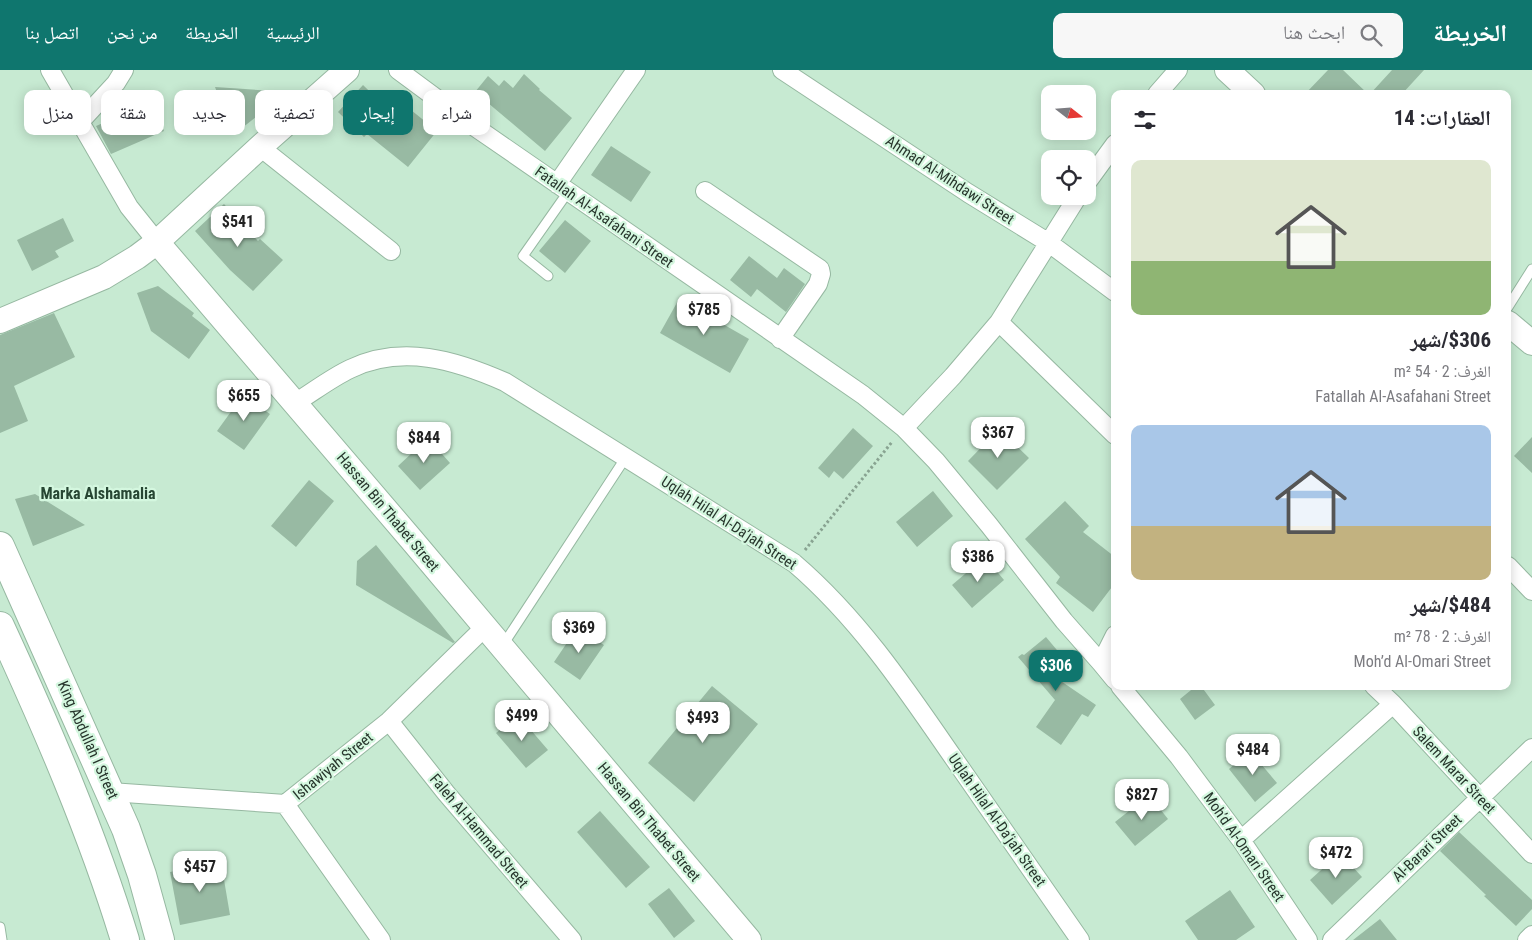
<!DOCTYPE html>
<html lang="ar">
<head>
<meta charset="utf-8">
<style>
	body { margin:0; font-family:"Roboto Condensed","Noto Naskh Arabic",sans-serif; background:#f7f7f7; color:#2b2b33; direction:rtl; height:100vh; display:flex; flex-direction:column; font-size:19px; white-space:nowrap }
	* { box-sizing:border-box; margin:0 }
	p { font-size:16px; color:#7c7c81 }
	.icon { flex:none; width:28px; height:28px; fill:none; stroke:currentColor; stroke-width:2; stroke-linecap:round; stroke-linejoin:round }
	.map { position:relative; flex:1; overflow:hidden; direction:ltr }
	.side { position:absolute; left:1111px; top:20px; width:400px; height:600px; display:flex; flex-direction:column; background:#fff; border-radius:10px; box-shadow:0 2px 12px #0003; direction:rtl }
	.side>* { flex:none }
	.banner { position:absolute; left:15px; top:20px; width:475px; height:45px; direction:rtl; display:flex; gap:10px }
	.needle { width:32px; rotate:107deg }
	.controls { position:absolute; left:1041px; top:15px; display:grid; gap:10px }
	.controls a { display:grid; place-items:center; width:55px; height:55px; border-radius:10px; background:#fff; box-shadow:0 2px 12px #0003; font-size:25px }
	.price { position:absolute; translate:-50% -42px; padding:0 11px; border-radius:10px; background:#fff; color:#222; font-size:16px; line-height:32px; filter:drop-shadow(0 1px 2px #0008) }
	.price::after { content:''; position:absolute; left:50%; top:30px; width:15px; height:11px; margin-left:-8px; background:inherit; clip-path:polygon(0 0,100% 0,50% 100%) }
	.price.active { background:#0f766e; color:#fff }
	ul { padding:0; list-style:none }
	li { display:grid; align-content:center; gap:10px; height:265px; padding:0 20px }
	li span { display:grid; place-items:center; height:155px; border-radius:10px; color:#555 }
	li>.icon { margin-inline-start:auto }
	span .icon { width:90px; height:90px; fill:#fffc; stroke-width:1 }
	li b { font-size:21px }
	h2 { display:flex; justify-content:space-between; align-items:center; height:60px; padding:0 20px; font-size:21px }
	.pill { padding:0 18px; border-radius:10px; background:#fff; box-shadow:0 2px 12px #0003; font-size:18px; line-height:45px }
	.pill.active { background:#0f766e; color:#fff }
	header { display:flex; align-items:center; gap:30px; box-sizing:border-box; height:70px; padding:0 25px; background:#0f766e; color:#fff }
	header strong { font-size:24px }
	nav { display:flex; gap:28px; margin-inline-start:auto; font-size:18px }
	.search { width:350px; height:45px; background:#f7f7f7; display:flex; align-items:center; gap:12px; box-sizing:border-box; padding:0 18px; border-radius:10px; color:#7c7c81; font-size:19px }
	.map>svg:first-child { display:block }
	.building { fill:#98baa3 }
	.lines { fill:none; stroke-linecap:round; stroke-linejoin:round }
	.lane-casing { stroke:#96b8a1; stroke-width:11 }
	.street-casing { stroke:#96b8a1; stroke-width:20 }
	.secondary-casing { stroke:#96b8a1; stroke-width:26 }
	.primary-casing { stroke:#96b8a1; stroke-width:30 }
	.path { stroke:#88a391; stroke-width:3; stroke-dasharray:2.5 2.5; stroke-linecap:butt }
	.lane { stroke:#fff; stroke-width:9 }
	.street { stroke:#fff; stroke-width:18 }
	.secondary { stroke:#fff; stroke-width:24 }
	.primary { stroke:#fff; stroke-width:28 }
	.labels { text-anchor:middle; stroke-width:4.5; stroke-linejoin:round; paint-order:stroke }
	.street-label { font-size:15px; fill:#27352c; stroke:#d4f7df }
	.neighbourhood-label { font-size:16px; font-weight:bold; fill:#274633; stroke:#d4f7df }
</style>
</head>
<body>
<header>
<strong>الخريطة</strong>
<div class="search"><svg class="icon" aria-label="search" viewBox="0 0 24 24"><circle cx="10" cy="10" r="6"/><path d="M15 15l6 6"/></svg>ابحث هنا</div>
<nav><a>الرئيسية</a><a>الخريطة</a><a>من نحن</a><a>اتصل بنا</a></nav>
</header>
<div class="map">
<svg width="1532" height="870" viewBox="0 0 1532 870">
	<rect width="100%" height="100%" fill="#c7ead2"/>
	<path class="building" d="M1328,0H1343L1368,24H1305Z
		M1392,0H1424L1402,24H1370Z
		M524,4L540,19L539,20L572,48L545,81L475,22L488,6L499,16L504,10L513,18Z
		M363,15L401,52L411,40L437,61L408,97L367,64L364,67L338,42Z
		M215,17L288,22L233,65Z
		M155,38L164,61L111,84L96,56L129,42L132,48Z
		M611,76L651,102L631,132L591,105Z
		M224,134L258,171L260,169L283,190L253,221L230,200L195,161Z
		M63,148L74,171L55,181L59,187L32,201L17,170Z
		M565,150L591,171L565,203L539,181Z
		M749,186L777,208L784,198L805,214L786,242L757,219L751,227L730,210Z
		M158,216L194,243L192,246L210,260L189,289L151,261L137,223Z
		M679,229L749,269L730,303L660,263Z
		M54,243L75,287L14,316L28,351L0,363V265Z
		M243,325L270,344L244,380L217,361Z
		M853,358L873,376L843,409L834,401L829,408L818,398Z
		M999,359L1029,388L997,420L968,391Z
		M1532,367V403L1514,386Z
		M428,368L450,393L420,420L398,396Z
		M309,410L334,431L296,477L271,456Z
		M933,421L953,446L917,477L896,452Z
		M35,424L85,455L33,476L15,429Z
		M1065,431L1089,456L1083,462L1115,487V513L1093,542L1056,513L1060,507L1025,469Z
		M376,475L455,572L453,573L356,515L357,491Z
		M985,487L1004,510L972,538L952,515Z
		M577,558L604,575L580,610L554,592Z
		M1046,567L1067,592L1052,605L1096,635L1088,647L1082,644L1061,675L1036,657L1055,630L1018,587L1022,584L1024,585Z
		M712,616L758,654L694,732L648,693Z
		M1196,616H1201L1215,635L1195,650L1180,629Z
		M518,645L548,680L526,698L496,663Z
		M1250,681L1277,713L1255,732L1229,699Z
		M1149,725L1168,749L1135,776L1115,752Z
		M600,741L650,797L626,818L577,762Z
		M1459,762L1532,830V839L1516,856L1484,826L1486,825L1440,781Z
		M1340,783L1362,807L1332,835L1310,810Z
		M221,792L230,845L180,855L170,802Z
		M669,818L695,851L674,868L648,834Z
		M1230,820L1255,857L1236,870H1198L1185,851Z
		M1380,849L1397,870H1353Z"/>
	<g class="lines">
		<defs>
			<path id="lane" d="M548,206L523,186L568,122
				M1508,237L1532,199
				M503,575L626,387
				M0,857L2,870"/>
			<path id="street" d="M50,0L129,137L157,172
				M398,0L475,57L863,325L904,358L936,391L989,455L1064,551L1101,593
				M782,0L968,123L1049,173L1115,222
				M1157,24L1178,0
				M79,53L116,13L124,0
				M260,77L391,181
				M1088,111L1115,74
				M557,114L636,0
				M705,121L820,199L821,204L818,214L780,269
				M999,252L1115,365
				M295,333C313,322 331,308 350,299C402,274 455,290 505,312L794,493C856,546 902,613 948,680C992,743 1036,806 1080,870
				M904,358L953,306L999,252L1078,126
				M1508,496L1532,521
				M1115,565L1101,593L1115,610
				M1120,616L1179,687L1241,770L1308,870
				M1374,616L1393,634L1532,784
				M389,651L446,723L572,870
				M110,722L285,734L389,651L485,557
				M285,734L381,870
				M1241,770L1393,634
				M1332,870L1532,678
				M1527,870L1532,865"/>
			<path id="secondary" d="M1227,0L1253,24
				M157,172L411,469L749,870
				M0,251L104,207L137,187L157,172L260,77L347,0
				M1508,253L1532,273"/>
			<path id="primary" d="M0,476L126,759L142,805L160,870
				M0,556C47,658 92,762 125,870"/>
		</defs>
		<use href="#lane" class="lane-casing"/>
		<use href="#street" class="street-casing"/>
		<use href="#secondary" class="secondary-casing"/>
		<use href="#primary" class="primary-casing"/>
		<path class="path" d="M805,480L892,372"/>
		<use href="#lane" class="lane"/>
		<use href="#street" class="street"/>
		<use href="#secondary" class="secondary"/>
		<use href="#primary" class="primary"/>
	</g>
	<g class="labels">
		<g class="street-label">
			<text transform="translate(950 110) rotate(33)" y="5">Ahmad Al-Mihdawi Street</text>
			<text transform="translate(604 147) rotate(35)" y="5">Fatallah Al-Asafahani Street</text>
			<text transform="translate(388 442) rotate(50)" y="5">Hassan Bin Thabet Street</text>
			<text transform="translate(729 453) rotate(33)" y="5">Uqlah Hilal Al-Da’jah Street</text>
			<text transform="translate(88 670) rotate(66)" y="5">King Abdullah I Street</text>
			<text transform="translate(333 696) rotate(-39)" y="5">Ishawiyah Street</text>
			<text transform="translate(1454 700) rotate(47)" y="5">Salem Marar Street</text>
			<text transform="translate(997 750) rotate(55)" y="5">Uqlah Hilal Al-Da’jah Street</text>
			<text transform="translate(649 752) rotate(50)" y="5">Hassan Bin Thabet Street</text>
			<text transform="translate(479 761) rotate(50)" y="5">Faleh Al-Hammad Street</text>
			<text transform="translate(1244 777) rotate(55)" y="5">Moh’d Al-Omari Street</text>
			<text transform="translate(1427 778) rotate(-44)" y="5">Al-Barari Street</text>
		</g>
		<g class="neighbourhood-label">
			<text x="98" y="429">Marka Alshamalia</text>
		</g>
	</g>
</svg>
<div class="controls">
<a><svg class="needle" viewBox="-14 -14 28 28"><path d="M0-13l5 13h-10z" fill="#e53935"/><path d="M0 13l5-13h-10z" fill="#7c7c81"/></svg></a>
<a><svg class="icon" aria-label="locate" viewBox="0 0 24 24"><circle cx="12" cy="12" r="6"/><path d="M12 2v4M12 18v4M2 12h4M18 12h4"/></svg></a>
</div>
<b class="price" style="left:238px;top:178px">$541</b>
<b class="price" style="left:704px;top:266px">$785</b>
<b class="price" style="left:244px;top:352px">$655</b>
<b class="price" style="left:998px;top:389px">$367</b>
<b class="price" style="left:424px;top:394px">$844</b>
<b class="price" style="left:978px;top:513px">$386</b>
<b class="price" style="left:579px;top:584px">$369</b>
<b class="price active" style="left:1056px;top:622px">$306</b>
<b class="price" style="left:522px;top:672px">$499</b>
<b class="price" style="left:703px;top:674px">$493</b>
<b class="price" style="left:1253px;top:706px">$484</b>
<b class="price" style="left:1142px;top:751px">$827</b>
<b class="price" style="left:1336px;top:809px">$472</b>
<b class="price" style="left:200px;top:823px">$457</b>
<div class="banner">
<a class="pill">شراء</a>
<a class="pill active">إيجار</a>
<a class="pill">تصفية</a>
<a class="pill">جديد</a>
<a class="pill">شقة</a>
<a class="pill">منزل</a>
</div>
<section class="side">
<h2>العقارات: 14<svg class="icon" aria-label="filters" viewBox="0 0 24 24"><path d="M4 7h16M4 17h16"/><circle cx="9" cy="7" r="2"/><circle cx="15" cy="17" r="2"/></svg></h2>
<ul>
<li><span style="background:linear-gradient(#dfe7d0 65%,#8fb573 0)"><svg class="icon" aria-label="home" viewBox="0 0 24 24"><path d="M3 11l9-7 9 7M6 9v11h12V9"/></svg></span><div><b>$306/شهر</b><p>الغرف: 2 · 54 m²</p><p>Fatallah Al-Asafahani Street</p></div></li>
<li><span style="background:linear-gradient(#a9c7e8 65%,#c2b280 0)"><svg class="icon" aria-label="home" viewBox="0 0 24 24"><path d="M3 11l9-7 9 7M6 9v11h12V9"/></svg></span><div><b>$484/شهر</b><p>الغرف: 2 · 78 m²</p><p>Moh’d Al-Omari Street</p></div></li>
</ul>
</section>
</div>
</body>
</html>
